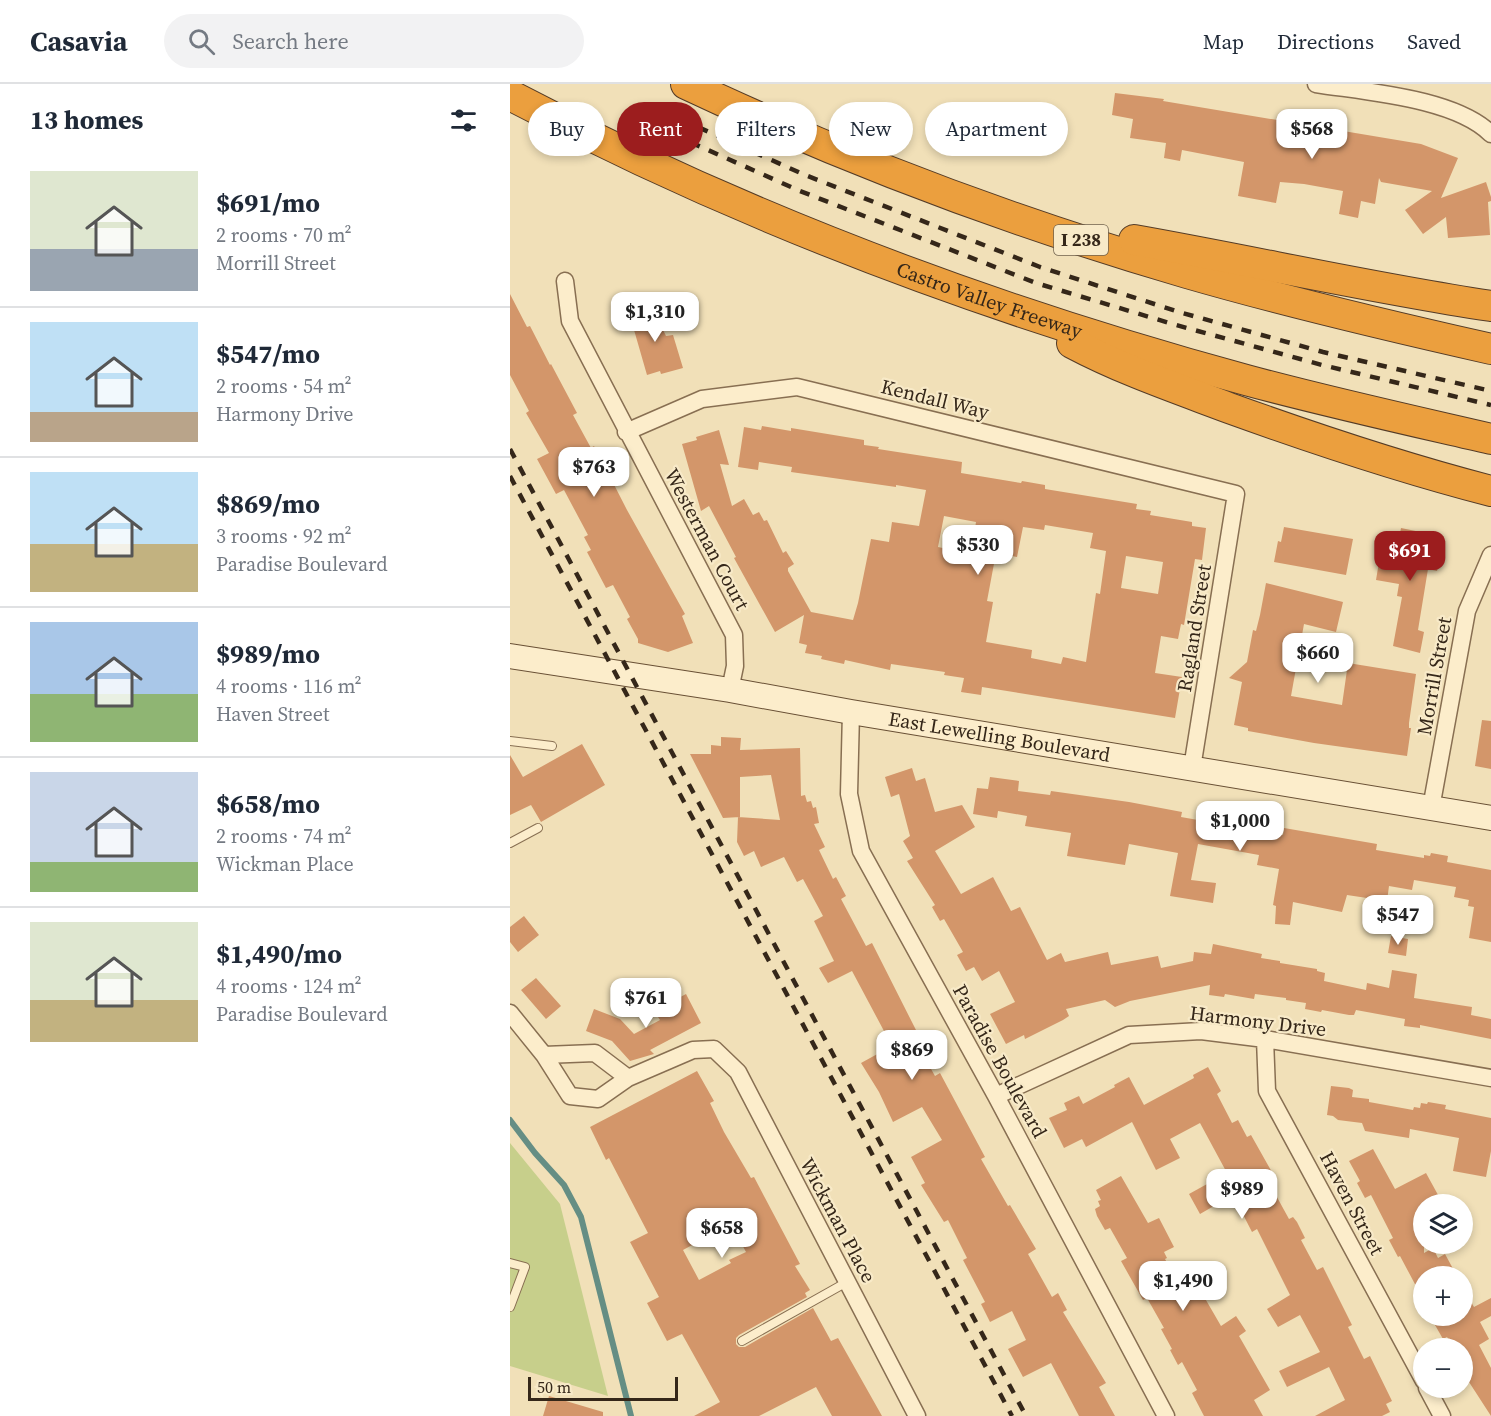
<!DOCTYPE html>
<html lang="en">
<head>
<meta charset="utf-8">
<style>
	body { margin:0; font-family:"Source Serif 4",serif; background:#f2f2f3; color:#1f2937; height:100vh; display:flex; flex-direction:column; font-size:22px; white-space:nowrap }
	* { box-sizing:border-box; margin:0 }
	p { font-size:20px; color:#747a83 }
	.icon { flex:none; width:33px; height:33px; fill:none; stroke:currentColor; stroke-width:2; stroke-linecap:round; stroke-linejoin:round }
	.map { position:relative; flex:1; overflow:hidden }
	.details { display:flex; flex-direction:column; background:#fff; width:510px }
	.details>* { flex:none }
	.hud { position:absolute; left:18px; top:18px; width:570px; height:54px; display:flex; gap:12px }
	.controls { position:absolute; left:903px; top:1110px; display:grid; gap:12px }
	.controls a { display:grid; place-items:center; width:60px; height:60px; border-radius:50%; background:#fff; box-shadow:0 3px 9px #0003; font-size:30px }
	.scale { position:absolute; left:18px; bottom:15px; width:150px; box-sizing:border-box; padding-left:6px; border:3px solid #352719; border-top:0; font-size:16px; line-height:21px; white-space:nowrap; color:#352719; -webkit-text-stroke:4px #f8eac8; paint-order:stroke }
	.price { position:absolute; translate:-50% -51px; padding:0 14px; border-radius:12px; background:#fff; color:#222; font-size:20px; line-height:39px; filter:drop-shadow(0 2px 3px #0008) }
	.price::after { content:''; position:absolute; left:50%; top:36px; width:18px; height:14px; margin-left:-9px; background:inherit; clip-path:polygon(0 0,100% 0,50% 100%) }
	.price.on { background:#9c1d1e; color:#fff }
	ul { padding:0; list-style:none }
	li { display:flex; align-items:center; gap:18px; height:150px; padding:0 30px }
	li+li { border-top:2px solid #e0e1e3 }
	li span { display:grid; place-items:center; flex:none; width:168px; height:120px; border-radius:0px; color:#555 }
	li>.icon { margin-inline-start:auto }
	span .icon { width:72px; height:72px; fill:#fffc; stroke-width:1 }
	li b { font-size:26px }
	h2 { display:flex; justify-content:space-between; align-items:center; height:72px; padding:0 30px; font-size:26px }
	.pill { padding:0 21px; border-radius:27px; background:#fff; box-shadow:0 3px 9px #0003; font-size:21px; line-height:54px }
	.pill.on { background:#9c1d1e; color:#fff }
	header { display:flex; align-items:center; gap:36px; box-sizing:border-box; height:84px; padding:0 30px; background:#fff; border-bottom:2px solid #e0e1e3 }
	header strong { font-size:28px }
	nav { display:flex; gap:33px; margin-inline-start:auto; font-size:21px }
	.search { width:420px; height:54px; background:#f2f2f3; display:flex; align-items:center; gap:15px; box-sizing:border-box; padding:0 21px; border-radius:33px; color:#747a83; font-size:22px }
	main { display:flex; flex:1; min-height:0 }
	.map>svg:first-child { display:block }
	.green { fill:#c7cf8b }
	.lines { fill:none; stroke-linecap:round; stroke-linejoin:round }
	.stream { stroke:#658e84; stroke-width:6 }
	.building { fill:#d3966a; fill-rule:evenodd }
	.service-casing { stroke:#886f52; stroke-width:10 }
	.minor-casing { stroke:#886f52; stroke-width:19 }
	.secondary-casing { stroke:#695035; stroke-width:26 }
	.motorway-casing { stroke:#553c27; stroke-width:32 }
	.service { stroke:#fcedcb; stroke-width:8 }
	.minor { stroke:#fcedcb; stroke-width:16 }
	.secondary { stroke:#fcedcb; stroke-width:24 }
	.motorway { stroke:#eb9f3e; stroke-width:30 }
	.rail { stroke:#352719; stroke-width:4.5; stroke-dasharray:10 10; stroke-linecap:butt }
	.labels { text-anchor:middle; stroke-width:4.5; stroke-linejoin:round; paint-order:stroke }
	.shield { fill:#f8eac8; stroke:#70624e; stroke-width:1.5 }
	.shield-label { font-size:18px; font-weight:bold; fill:#352719 }
	.street-label { font-size:20px; fill:#352719; stroke:#f8eac8 }
</style>
</head>
<body>
<header>
<strong>Casavia</strong>
<div class="search"><svg class="icon" aria-label="search" viewBox="0 0 24 24"><circle cx="10" cy="10" r="6"/><path d="M15 15l6 6"/></svg>Search here</div>
<nav><a>Map</a><a>Directions</a><a>Saved</a></nav>
</header>
<main>
<section class="details">
<h2>13 homes<svg class="icon" aria-label="filters" viewBox="0 0 24 24"><path d="M4 7h16M4 17h16"/><circle cx="9" cy="7" r="2"/><circle cx="15" cy="17" r="2"/></svg></h2>
<ul>
<li><span style="background:linear-gradient(#dfe7d0 65%,#9aa5b1 0)"><svg class="icon" aria-label="home" viewBox="0 0 24 24"><path d="M3 11l9-7 9 7M6 9v11h12V9"/></svg></span><div><b>$691/mo</b><p>2 rooms · 70 m²</p><p>Morrill Street</p></div></li>
<li><span style="background:linear-gradient(#bfe0f5 75%,#b9a48a 0)"><svg class="icon" aria-label="home" viewBox="0 0 24 24"><path d="M3 11l9-7 9 7M6 9v11h12V9"/></svg></span><div><b>$547/mo</b><p>2 rooms · 54 m²</p><p>Harmony Drive</p></div></li>
<li><span style="background:linear-gradient(#bfe0f5 60%,#c2b280 0)"><svg class="icon" aria-label="home" viewBox="0 0 24 24"><path d="M3 11l9-7 9 7M6 9v11h12V9"/></svg></span><div><b>$869/mo</b><p>3 rooms · 92 m²</p><p>Paradise Boulevard</p></div></li>
<li><span style="background:linear-gradient(#a9c7e8 60%,#8fb573 0)"><svg class="icon" aria-label="home" viewBox="0 0 24 24"><path d="M3 11l9-7 9 7M6 9v11h12V9"/></svg></span><div><b>$989/mo</b><p>4 rooms · 116 m²</p><p>Haven Street</p></div></li>
<li><span style="background:linear-gradient(#c9d6e8 75%,#8fb573 0)"><svg class="icon" aria-label="home" viewBox="0 0 24 24"><path d="M3 11l9-7 9 7M6 9v11h12V9"/></svg></span><div><b>$658/mo</b><p>2 rooms · 74 m²</p><p>Wickman Place</p></div></li>
<li><span style="background:linear-gradient(#dfe7d0 65%,#c2b280 0)"><svg class="icon" aria-label="home" viewBox="0 0 24 24"><path d="M3 11l9-7 9 7M6 9v11h12V9"/></svg></span><div><b>$1,490/mo</b><p>4 rooms · 124 m²</p><p>Paradise Boulevard</p></div></li>
</ul>
</section>
<div class="map">
<svg width="981" height="1332" viewBox="0 0 981 1332">
	<rect width="100%" height="100%" fill="#f1e0b8"/>
	<path class="green" d="M0,1059L50,1120L98,1312L0,1282Z"/>
	<g class="lines">
		<path class="stream" d="M0,1036L25,1069L54,1101L71,1133L121,1332"/>
	</g>
	<path class="building" d="M605,9L654,15L653,17L911,60L948,74L931,114L976,98L981,113V117L978,118L980,151L938,154L936,133L913,150L895,126L922,107L871,98L869,94L865,120L851,117L848,134L829,130L833,107L794,100L770,98L766,119L728,112L734,78L672,66L670,77L654,74L656,59L620,54L623,35L602,31Z
		M0,210L17,243L20,242L40,281L41,280L67,329L63,331L81,364L84,362L95,383L117,426L175,530L172,532L183,559L158,568L128,559V555L117,535L120,533L103,501L96,504L77,468L81,466L74,453L78,451L54,406L46,410L27,375L39,369L16,329L19,327L0,291Z
		M141,221L156,252L163,251L173,284L151,290L150,287L137,291L120,232Z
		M252,342L281,347V344L354,356V361L369,363L368,365L452,378L451,389L511,399L512,397L535,401V405L627,420L626,425L641,427L640,431L682,438V442L696,444L692,476L685,475L674,541L671,540L668,555L651,552L645,589L672,593L665,634L472,603L471,611L451,608L454,594L434,591L435,588L381,580L380,586L335,576L334,580L311,575L312,572L295,569L297,561L289,559L294,531L265,548L224,474L226,473L199,422L191,427L172,360L187,356L186,353L209,346L219,381L210,380L222,422L234,415L243,431L249,428L254,437L257,436L273,469L276,467L284,480L278,484V487L301,528L343,536L348,519L361,455L379,458L382,438L409,442L416,406L386,401V403L281,388L282,383L249,378L248,386L228,383L234,343L251,346ZM434,432L466,438L461,470L428,463ZM535,441L583,449L580,464L596,467L590,510L586,509L576,578L553,573L551,580L521,574L522,566L476,558L483,518L477,517L486,469L507,473L513,443L534,446ZM616,472L653,478L648,510L611,504Z
		M774,443L843,455L836,491L764,478L768,457L771,458Z
		M891,444L930,452L927,467H931L927,487L918,485L908,546L914,548L910,569L883,562L892,513L887,512L889,500L866,496L870,472L885,475Z
		M756,499L833,518L826,548L794,540L781,612L832,621L838,579L906,590L899,639V644H901L897,672L804,659L738,647V644L724,641L732,598L719,594L737,578L743,546L746,547L750,531Z
		M972,636L981,637V685L965,682Z
		M211,653L231,654L230,666L290,664L291,712L295,711L297,718L301,717L303,724L306,723L309,739L304,740L315,763L309,766L323,795L326,793L336,812L331,815L356,862L362,859L407,948L402,951L425,992L430,989L475,1073L471,1075L498,1122L500,1121L526,1165L518,1170L542,1213L548,1209L557,1226L553,1228L596,1299L589,1303L605,1332H569L541,1279L513,1293L498,1265L516,1256L502,1227L480,1238L471,1220L475,1218L453,1176L457,1174L438,1136L434,1138L411,1101L415,1099L401,1073L432,1056L412,1023L383,1038L369,1008L351,979L382,962L342,887L318,899L309,884L324,877L304,837L313,832L293,795L287,798L274,773L251,783L244,767L234,772L227,758L228,733L270,736L261,691L230,693V733L213,734L180,670H201V661L211,662Z
		M72,660L95,701L31,738L21,721L0,731V671L13,693Z
		M402,684L406,697L415,694L425,728L452,721L465,743L425,767L451,810L483,793L501,827L510,823L537,876L551,869L555,878L598,868L601,881L648,872L651,884L683,877L684,868L701,870L703,860L752,870L751,874L770,877V879L807,885V887L815,889L814,897L856,906L857,899L879,904L882,886L907,890L904,914L962,923L961,931L981,935V955L910,941V944L894,942L895,935L846,926L844,931H839L812,926L811,928L795,925L796,919L776,916V914L745,910L744,915L715,910L714,913L699,911L700,901L620,917L605,923L595,916L556,925L559,932L553,936L515,955L514,951L496,960L480,930L505,918L489,887L472,897L464,883L456,887L447,871L453,868L434,835L430,837L422,823L425,821L397,777L403,774L393,757L400,752L389,710L381,713L375,693Z
		M480,693L509,697L508,707L540,711L541,707L619,718L672,728L671,733L716,741V738L723,739V737L739,739L738,745L773,751L774,744L867,760L866,766L914,774V771L920,772L921,769L938,772L937,778L981,786V858L959,854L964,823L958,822L959,816L944,813L946,803L904,796L902,806L879,802L877,817L837,811L832,828L783,818L780,841L765,840L766,822L763,821L769,785L747,781L749,771L688,760L681,796L706,799L703,819L660,812L668,769L619,760L615,781L557,772L561,749L515,742L517,732L488,727L487,734L463,730L467,704L478,705Z
		M14,832L29,851L8,868L0,858V843Z
		M881,852L898,855L896,872L878,869Z
		M26,894L51,922L36,935L11,906Z
		M176,910L191,939L140,966L144,970L120,977L102,957L76,947L84,925L110,935L124,950L150,936L144,927Z
		M698,983L711,1007L707,1010L722,1039L728,1036L737,1053L741,1051L763,1090L764,1094L758,1097L779,1135L783,1133L787,1138L795,1154L791,1156L807,1186L813,1183L842,1241L838,1243L854,1275L860,1272L882,1317L876,1320L880,1328L872,1332H805L835,1316L819,1283L777,1303L769,1287L810,1268L790,1231L768,1243L757,1225L780,1211L747,1145L742,1148L723,1111L690,1130L679,1110L717,1089L690,1039L660,1055L670,1074L646,1086L622,1038L576,1063L572,1055L554,1064L539,1034L557,1026L554,1019L569,1012L573,1020L605,1003L604,1001L619,993L634,1021L684,994L683,991Z
		M187,987L204,1017L200,1019L214,1048L241,1094L244,1093L290,1180L285,1182L300,1206L295,1209L297,1213L229,1251L226,1254V1260L229,1263H235L303,1224L321,1257L328,1254L372,1332H322L306,1303L249,1332H184L210,1318L172,1250L157,1257L137,1219L149,1213L120,1158L138,1149L99,1074L96,1076L80,1043ZM221,1140L236,1168L219,1176L221,1179L189,1196L173,1166Z
		M821,1002L839,1004L843,1006L842,1013L859,1015V1018L903,1026L904,1023L910,1024L911,1019L917,1020L918,1018L936,1021L935,1025L981,1034V1067L976,1093L943,1087L949,1054L900,1045L899,1054L855,1047L852,1039L828,1036L823,1032L817,1031Z
		M863,1065L885,1105L916,1089L933,1120H914V1169L923,1164L928,1174L935,1170L947,1192H914V1217L890,1172L888,1173L879,1156L883,1154L861,1111L855,1114L847,1099L850,1097L839,1077Z
		M611,1092L638,1139L649,1134L664,1163L654,1168L657,1174L655,1175L675,1212L689,1204L711,1242L726,1232L736,1247L729,1252L760,1306L744,1316L753,1332H694L682,1309L687,1306L672,1278L668,1281L660,1266L662,1265L651,1245L654,1244L637,1214L633,1216L620,1193L611,1177L617,1174L600,1144L595,1146L587,1132L585,1125L590,1122L588,1117L591,1116L586,1106Z
		M952,1203L964,1223L981,1214V1232L970,1238L979,1255L969,1261L981,1284V1332L959,1298L952,1301V1264H944L937,1253L933,1255L925,1241L929,1238L926,1232H952Z
		M39,1312L93,1328V1332H33Z"/>
	<g class="lines">
		<defs>
			<path id="service" d="M0,657L42,662
				M0,759L28,744
				M0,1179L15,1183L0,1223
				M232,1257L337,1198"/>
			<path id="minor" d="M806,0C856,8 945,14 981,50
				M55,197L60,237L224,551L225,582L220,606
				M116,348L192,315L287,303L726,410L682,684
				M341,628L339,710L351,767L486,1012L656,1332
				M921,724L957,527L981,471
				M0,929L34,971L60,1012L88,1015L118,994L183,966L204,965L228,988L407,1332
				M755,955L757,1007L914,1297
				M34,971L85,969L118,994
				M486,1012L619,951L691,947L755,955L981,994
				M917,1304L932,1332"/>
			<g id="secondary">
				<path id="s1" d="M0,572L220,606L341,628L981,734"/>
			</g>
			<g id="motorway">
				<path d="M176,0C337,76 506,139 677,189C777,218 879,242 981,265"/>
				<path id="s2" d="M0,11C233,134 483,227 736,296C817,318 899,336 981,355"/>
				<path d="M624,156C743,177 861,204 981,222"/>
				<path d="M562,259C613,286 666,304 719,324C805,355 892,384 981,407"/>
			</g>
		</defs>
		<use href="#service" class="service-casing"/>
		<use href="#minor" class="minor-casing"/>
		<use href="#secondary" class="secondary-casing"/>
		<use href="#motorway" class="motorway-casing"/>
		<use href="#service" class="service"/>
		<use href="#minor" class="minor"/>
		<use href="#secondary" class="secondary"/>
		<use href="#motorway" class="motorway"/>
		<path class="rail" d="M152,27L295,91L530,183L669,228L813,268L981,307
			M144,42L290,107L526,199L666,241L812,281L981,321
			M0,365L516,1332
			M0,392L502,1332"/>
	</g>
	<g class="labels">
		<rect class="shield" x="544" y="141" width="54" height="30" rx="4.5"/>
		<g class="shield-label">
			<text x="571" y="162">I 238</text>
		</g>
		<g class="street-label">
			<text dy="7" stroke="none"><textPath href="#s2" startOffset="522">Castro Valley Freeway</textPath></text>
			<text transform="translate(425 315) rotate(14)" y="7">Kendall Way</text>
			<text transform="translate(197 455) rotate(62)" y="7">Westerman Court</text>
			<text transform="translate(684 544) rotate(-81)" y="7">Ragland Street</text>
			<text transform="translate(924 592) rotate(-80)" y="7">Morrill Street</text>
			<text dy="7" stroke="none"><textPath href="#s1" startOffset="496">East Lewelling Boulevard</textPath></text>
			<text transform="translate(748 937) rotate(7)" y="7">Harmony Drive</text>
			<text transform="translate(490 977) rotate(61)" y="7">Paradise Boulevard</text>
			<text transform="translate(842 1119) rotate(62)" y="7">Haven Street</text>
			<text transform="translate(328 1136) rotate(62)" y="7">Wickman Place</text>
		</g>
	</g>
</svg>
<div class="controls">
<a><svg class="icon" aria-label="layers" viewBox="0 0 24 24"><path d="M12 4l9 5-9 5-9-5zM3 14l9 5 9-5"/></svg></a>
<a>+</a>
<a>−</a>
</div>
<div class="scale">50 m</div>
<b class="price" style="left:802px;top:76px">$568</b>
<b class="price" style="left:145px;top:259px">$1,310</b>
<b class="price" style="left:84px;top:414px">$763</b>
<b class="price" style="left:468px;top:492px">$530</b>
<b class="price on" style="left:900px;top:498px">$691</b>
<b class="price" style="left:808px;top:600px">$660</b>
<b class="price" style="left:730px;top:768px">$1,000</b>
<b class="price" style="left:888px;top:862px">$547</b>
<b class="price" style="left:136px;top:945px">$761</b>
<b class="price" style="left:402px;top:997px">$869</b>
<b class="price" style="left:732px;top:1136px">$989</b>
<b class="price" style="left:212px;top:1175px">$658</b>
<b class="price" style="left:673px;top:1228px">$1,490</b>
<div class="hud">
<a class="pill">Buy</a>
<a class="pill on">Rent</a>
<a class="pill">Filters</a>
<a class="pill">New</a>
<a class="pill">Apartment</a>
</div>
</div>
</main>
</body>
</html>
